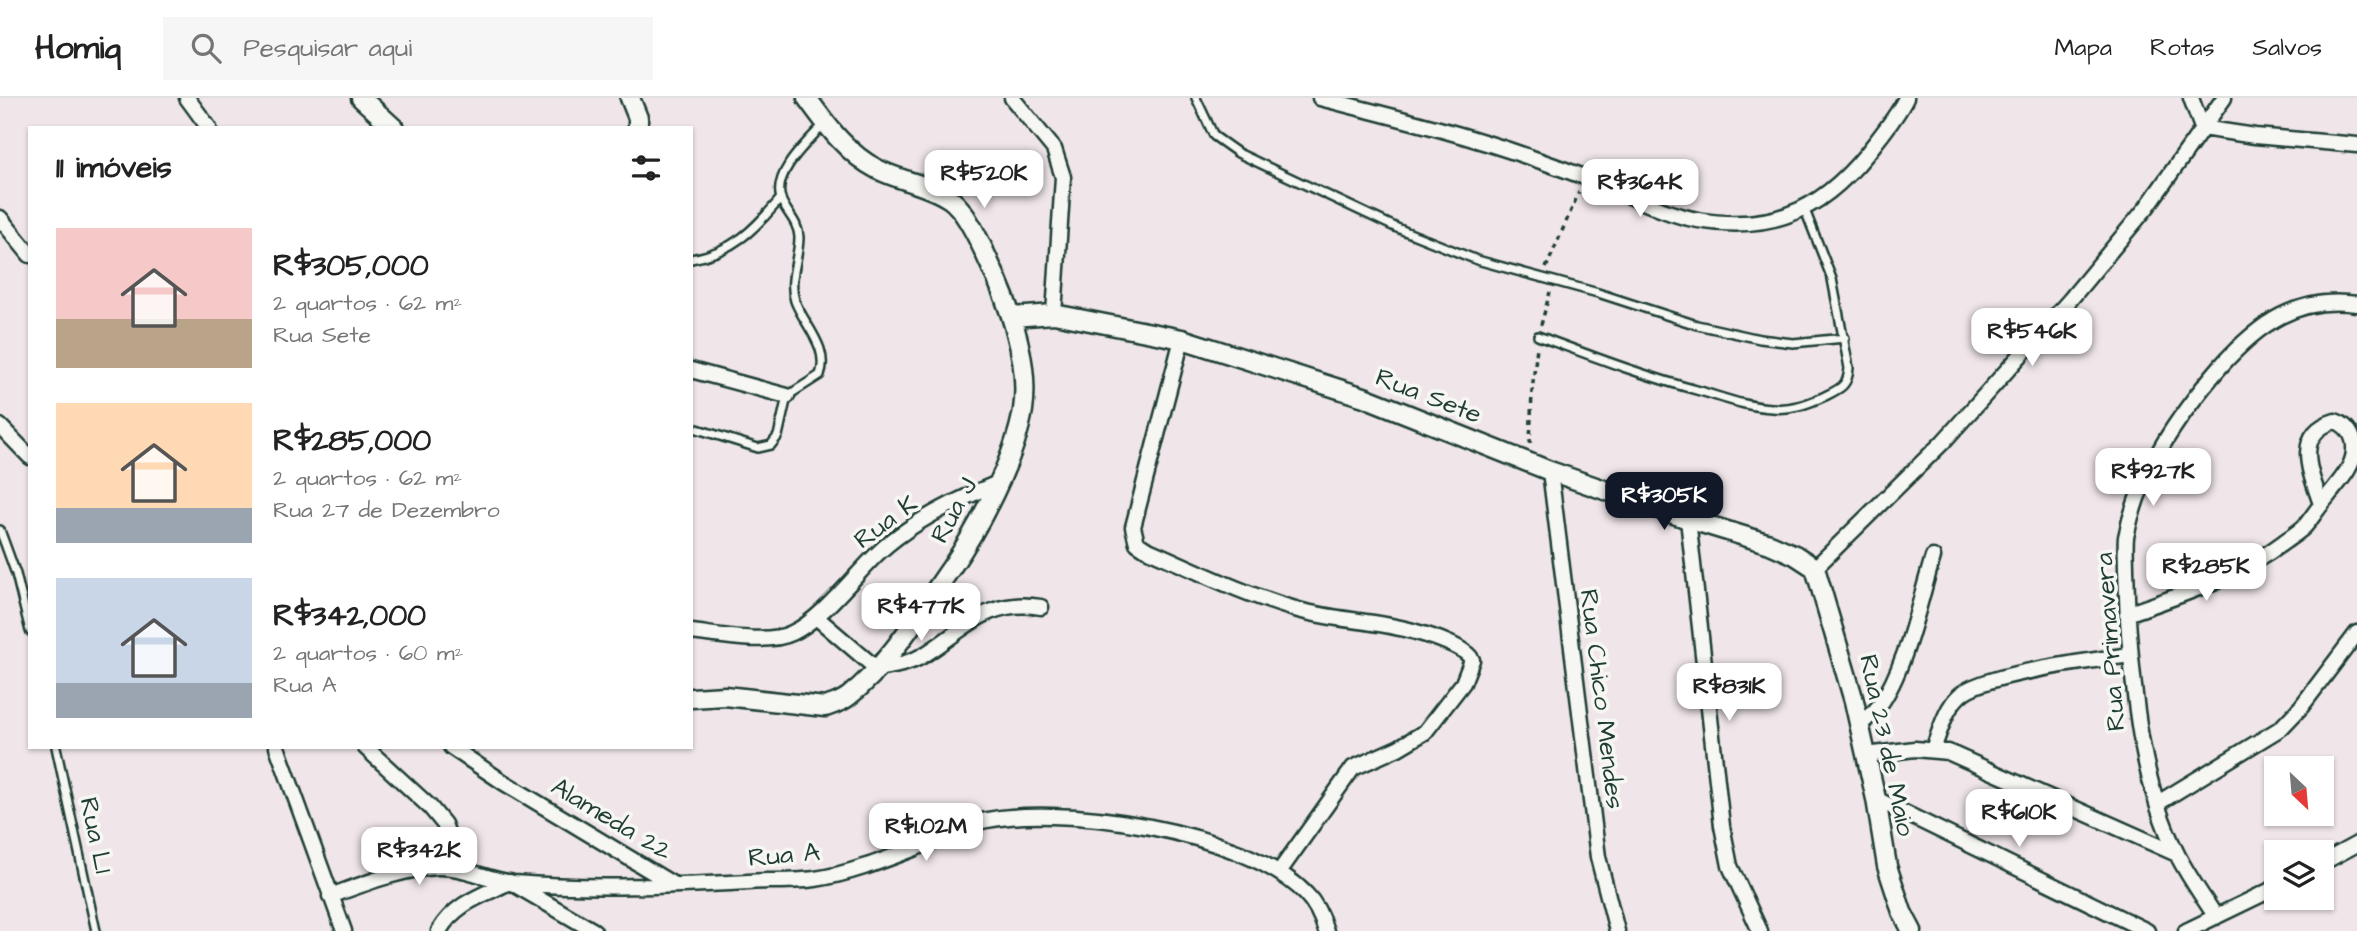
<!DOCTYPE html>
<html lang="pt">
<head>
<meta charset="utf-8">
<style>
	body { margin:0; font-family:"Architects Daughter",sans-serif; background:#f6f6f6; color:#222; height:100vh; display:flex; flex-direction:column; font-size:26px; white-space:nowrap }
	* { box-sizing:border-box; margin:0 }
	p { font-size:23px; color:#767676 }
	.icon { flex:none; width:38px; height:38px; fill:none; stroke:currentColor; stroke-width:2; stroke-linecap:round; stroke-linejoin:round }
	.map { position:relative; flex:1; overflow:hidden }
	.side { position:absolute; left:28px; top:28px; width:665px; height:623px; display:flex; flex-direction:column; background:#fff; border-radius:0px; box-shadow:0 2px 5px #0004 }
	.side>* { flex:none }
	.needle { width:46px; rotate:154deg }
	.tools { position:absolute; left:2264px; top:658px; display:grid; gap:14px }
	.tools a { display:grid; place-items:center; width:70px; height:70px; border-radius:0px; background:#fff; box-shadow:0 2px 5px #0004; font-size:35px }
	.price { position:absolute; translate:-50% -60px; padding:0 16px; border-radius:14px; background:#fff; color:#222; font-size:23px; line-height:46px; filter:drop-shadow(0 2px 4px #0008) }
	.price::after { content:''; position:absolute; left:50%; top:42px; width:21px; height:16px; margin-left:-10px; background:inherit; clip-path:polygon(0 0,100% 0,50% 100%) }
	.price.active { background:#111827; color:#fff }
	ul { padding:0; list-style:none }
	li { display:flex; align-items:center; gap:21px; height:175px; padding:0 28px }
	li span { display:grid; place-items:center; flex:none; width:196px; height:140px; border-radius:0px; color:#555 }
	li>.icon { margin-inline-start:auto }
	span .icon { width:84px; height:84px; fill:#fffc; stroke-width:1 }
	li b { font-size:30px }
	h2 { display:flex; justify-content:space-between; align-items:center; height:84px; padding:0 28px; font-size:30px }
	header { display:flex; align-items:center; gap:42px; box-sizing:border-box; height:98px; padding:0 35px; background:#fff; border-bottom:2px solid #e0e0e0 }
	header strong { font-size:33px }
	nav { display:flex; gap:38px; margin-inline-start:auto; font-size:24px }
	.search { width:490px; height:63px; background:#f6f6f6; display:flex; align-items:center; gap:18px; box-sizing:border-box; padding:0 24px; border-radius:0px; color:#767676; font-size:26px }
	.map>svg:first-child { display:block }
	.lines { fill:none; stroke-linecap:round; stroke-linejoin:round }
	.service-casing { stroke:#1f3d34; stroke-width:12 }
	.minor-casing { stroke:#1f3d34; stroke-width:19 }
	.tertiary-casing { stroke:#1f3d34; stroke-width:23 }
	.path { stroke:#1f3d34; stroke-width:3.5; stroke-dasharray:5 5; stroke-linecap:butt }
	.service { stroke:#f6f6f2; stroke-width:7 }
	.minor { stroke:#f6f6f2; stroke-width:14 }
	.tertiary { stroke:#f6f6f2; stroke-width:18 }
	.labels { text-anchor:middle; stroke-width:7; stroke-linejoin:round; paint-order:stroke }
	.street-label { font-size:26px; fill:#1f3d34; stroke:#f6f6f2 }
</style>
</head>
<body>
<header>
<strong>Homiq</strong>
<div class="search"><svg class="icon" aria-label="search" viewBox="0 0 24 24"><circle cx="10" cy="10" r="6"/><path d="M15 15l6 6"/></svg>Pesquisar aqui</div>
<nav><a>Mapa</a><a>Rotas</a><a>Salvos</a></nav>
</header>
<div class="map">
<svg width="2357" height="833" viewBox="0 0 2357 833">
	<rect width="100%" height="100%" fill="#f0e6e9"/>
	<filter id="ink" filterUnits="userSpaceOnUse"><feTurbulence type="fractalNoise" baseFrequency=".0143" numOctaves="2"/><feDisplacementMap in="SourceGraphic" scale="14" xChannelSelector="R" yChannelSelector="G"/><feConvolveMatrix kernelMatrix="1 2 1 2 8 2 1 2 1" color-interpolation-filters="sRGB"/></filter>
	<g filter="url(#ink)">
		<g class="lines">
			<defs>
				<path id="service" d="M1196,0L1214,38L1238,55L1397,130L1477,162L1598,195L1697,227L1760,241L1793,245L1845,240
					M691,161C733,154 755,131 781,100
					M1538,238C1592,258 1644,278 1700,293C1724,300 1747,309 1772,310C1791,312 1807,306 1823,299C1839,291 1848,289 1849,270L1832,181L1805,112
					M691,329L758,350L771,347L778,338L787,298L820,277C830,250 804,227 795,203C788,181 799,162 799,139C798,123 786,115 781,101C772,74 809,43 825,25
					M0,432L16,476L30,533
					M56,649L96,833"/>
				<path id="minor" d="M187,0L209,30
					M1012,0L1054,51L1063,79L1054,216
					M1320,0C1390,18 1461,35 1529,59C1558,69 1586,79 1614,91C1641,103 1669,117 1698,122C1779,136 1829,107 1876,44C1887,30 1898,16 1906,0
					M2191,0L2202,30
					M2202,30L2255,38L2357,47
					M0,120L30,157
					M1182,241L1133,429L1137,445L1146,451C1195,472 1243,496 1295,511C1334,523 1377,522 1416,534C1431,538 1466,549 1472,562L1463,585L1425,634L1398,650L1353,670L1279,774
					M691,272L787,298
					M0,328L30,359
					M1550,373L1598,759L1617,833
					M1688,421L1722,728L1730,768L1760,833
					M1815,470L1943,344L2069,203L2147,109L2224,0
					M2127,516C2181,497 2238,479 2284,444C2291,439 2299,434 2305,428C2313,418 2320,407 2328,398C2338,385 2354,369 2354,352C2355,338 2347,327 2335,323C2292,336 2311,376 2321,406
					M816,519L877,571C893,568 909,566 924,557C966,531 987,500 1041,509
					M691,534C718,537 768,547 792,535C821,522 854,478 878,455C911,424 956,402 998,385
					M1860,627C1866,621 1874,615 1879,608C1906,571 1919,504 1933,459
					M277,649L344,833
					M365,649L430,709L444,726L461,770
					M451,649L503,684L674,787
					M1933,651C1940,634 1945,611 1959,598C1979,576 2097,562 2130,557
					M1866,657L1915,651L1948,654L2177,756
					M1876,701L2147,833
					M2158,705L2281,630L2301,609L2357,535
					M2322,765L2357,746
					M512,785L594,833
					M330,798C364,786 400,771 437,769C464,768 487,782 514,785C598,792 683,787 767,783C783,783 799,783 815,781C850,776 887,761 921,748C939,741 956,730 974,725C1057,703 1246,733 1306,796C1316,806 1322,820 1326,833
					M2216,819C2203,799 2188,778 2177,756C2143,687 2135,610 2129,535C2127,513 2127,492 2126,471C2126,461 2125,449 2126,439C2139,374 2178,318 2220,269C2258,226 2298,197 2357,206
					M439,833C455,805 483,797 510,784
					M2186,833L2277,789"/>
				<path id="tertiary" d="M361,0L394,30
					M630,0L638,20V30
					M1012,219L1054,216L1182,241L1364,299L1550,373L1688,421L1770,446L1795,457L1815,470L1854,603L1876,701L1887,768L1902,814L1912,833
					M691,600L725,598L825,609C834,606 842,604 849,598C889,567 922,511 951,470C979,429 1015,361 1023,312C1030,264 1009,206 989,164C981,146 966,112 950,101C928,86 900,83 877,71C847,56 826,26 807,0"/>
			</defs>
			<use href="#service" class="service-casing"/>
			<use href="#minor" class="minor-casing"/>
			<use href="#tertiary" class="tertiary-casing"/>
			<path class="path" d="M1546,170L1579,94
				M1541,227L1550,194
				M1530,346L1532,293L1537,249"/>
			<use href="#service" class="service"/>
			<use href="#minor" class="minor"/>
			<use href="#tertiary" class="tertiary"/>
		</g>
	</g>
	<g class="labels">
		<g class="street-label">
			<text transform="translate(1429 297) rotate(21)" y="9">Rua Sete</text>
			<text transform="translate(953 412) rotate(-62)" y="9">Rua J</text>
			<text transform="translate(885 423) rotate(-37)" y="9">Rua K</text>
			<text transform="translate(2109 544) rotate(-94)" y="9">Rua Primavera</text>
			<text transform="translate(1603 601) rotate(83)" y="9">Rua Chico Mendes</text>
			<text transform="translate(1888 647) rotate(78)" y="9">Rua 23 de Maio</text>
			<text transform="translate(612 720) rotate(31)" y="9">Alameda 22</text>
			<text transform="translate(97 737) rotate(78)" y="9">Rua L1</text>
			<text transform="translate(784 756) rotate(-5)" y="9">Rua A</text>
		</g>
	</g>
</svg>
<div class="tools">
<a><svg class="needle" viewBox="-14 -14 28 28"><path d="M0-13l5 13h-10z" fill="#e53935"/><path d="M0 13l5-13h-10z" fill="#767676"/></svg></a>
<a><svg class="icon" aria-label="layers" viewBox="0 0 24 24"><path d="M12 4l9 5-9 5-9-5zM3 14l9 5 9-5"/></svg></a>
</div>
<b class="price" style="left:984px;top:112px">R$520K</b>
<b class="price" style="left:1640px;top:121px">R$364K</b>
<b class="price" style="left:2032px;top:270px">R$546K</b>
<b class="price" style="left:2153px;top:410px">R$927K</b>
<b class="price active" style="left:1664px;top:434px">R$305K</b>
<b class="price" style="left:2206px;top:505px">R$285K</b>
<b class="price" style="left:921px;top:545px">R$477K</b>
<b class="price" style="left:1729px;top:625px">R$831K</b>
<b class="price" style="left:2019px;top:751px">R$610K</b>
<b class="price" style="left:926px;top:765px">R$1.02M</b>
<b class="price" style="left:419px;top:789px">R$342K</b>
<section class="side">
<h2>11 imóveis<svg class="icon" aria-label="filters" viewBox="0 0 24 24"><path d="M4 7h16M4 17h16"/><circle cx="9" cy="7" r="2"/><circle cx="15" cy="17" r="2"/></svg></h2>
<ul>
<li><span style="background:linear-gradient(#f6c9c9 65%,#b9a48a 0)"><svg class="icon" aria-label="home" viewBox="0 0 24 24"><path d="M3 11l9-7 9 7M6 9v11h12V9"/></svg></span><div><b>R$305,000</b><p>2 quartos · 62 m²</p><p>Rua Sete</p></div></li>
<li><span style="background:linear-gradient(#ffd9b3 75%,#9aa5b1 0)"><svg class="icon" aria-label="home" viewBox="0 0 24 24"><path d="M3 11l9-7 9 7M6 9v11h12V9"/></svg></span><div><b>R$285,000</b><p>2 quartos · 62 m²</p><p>Rua 27 de Dezembro</p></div></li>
<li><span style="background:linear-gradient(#c9d6e8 75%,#9aa5b1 0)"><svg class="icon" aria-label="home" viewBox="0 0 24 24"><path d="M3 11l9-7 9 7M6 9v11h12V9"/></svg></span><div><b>R$342,000</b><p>2 quartos · 60 m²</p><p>Rua A</p></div></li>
</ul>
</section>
</div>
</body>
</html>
